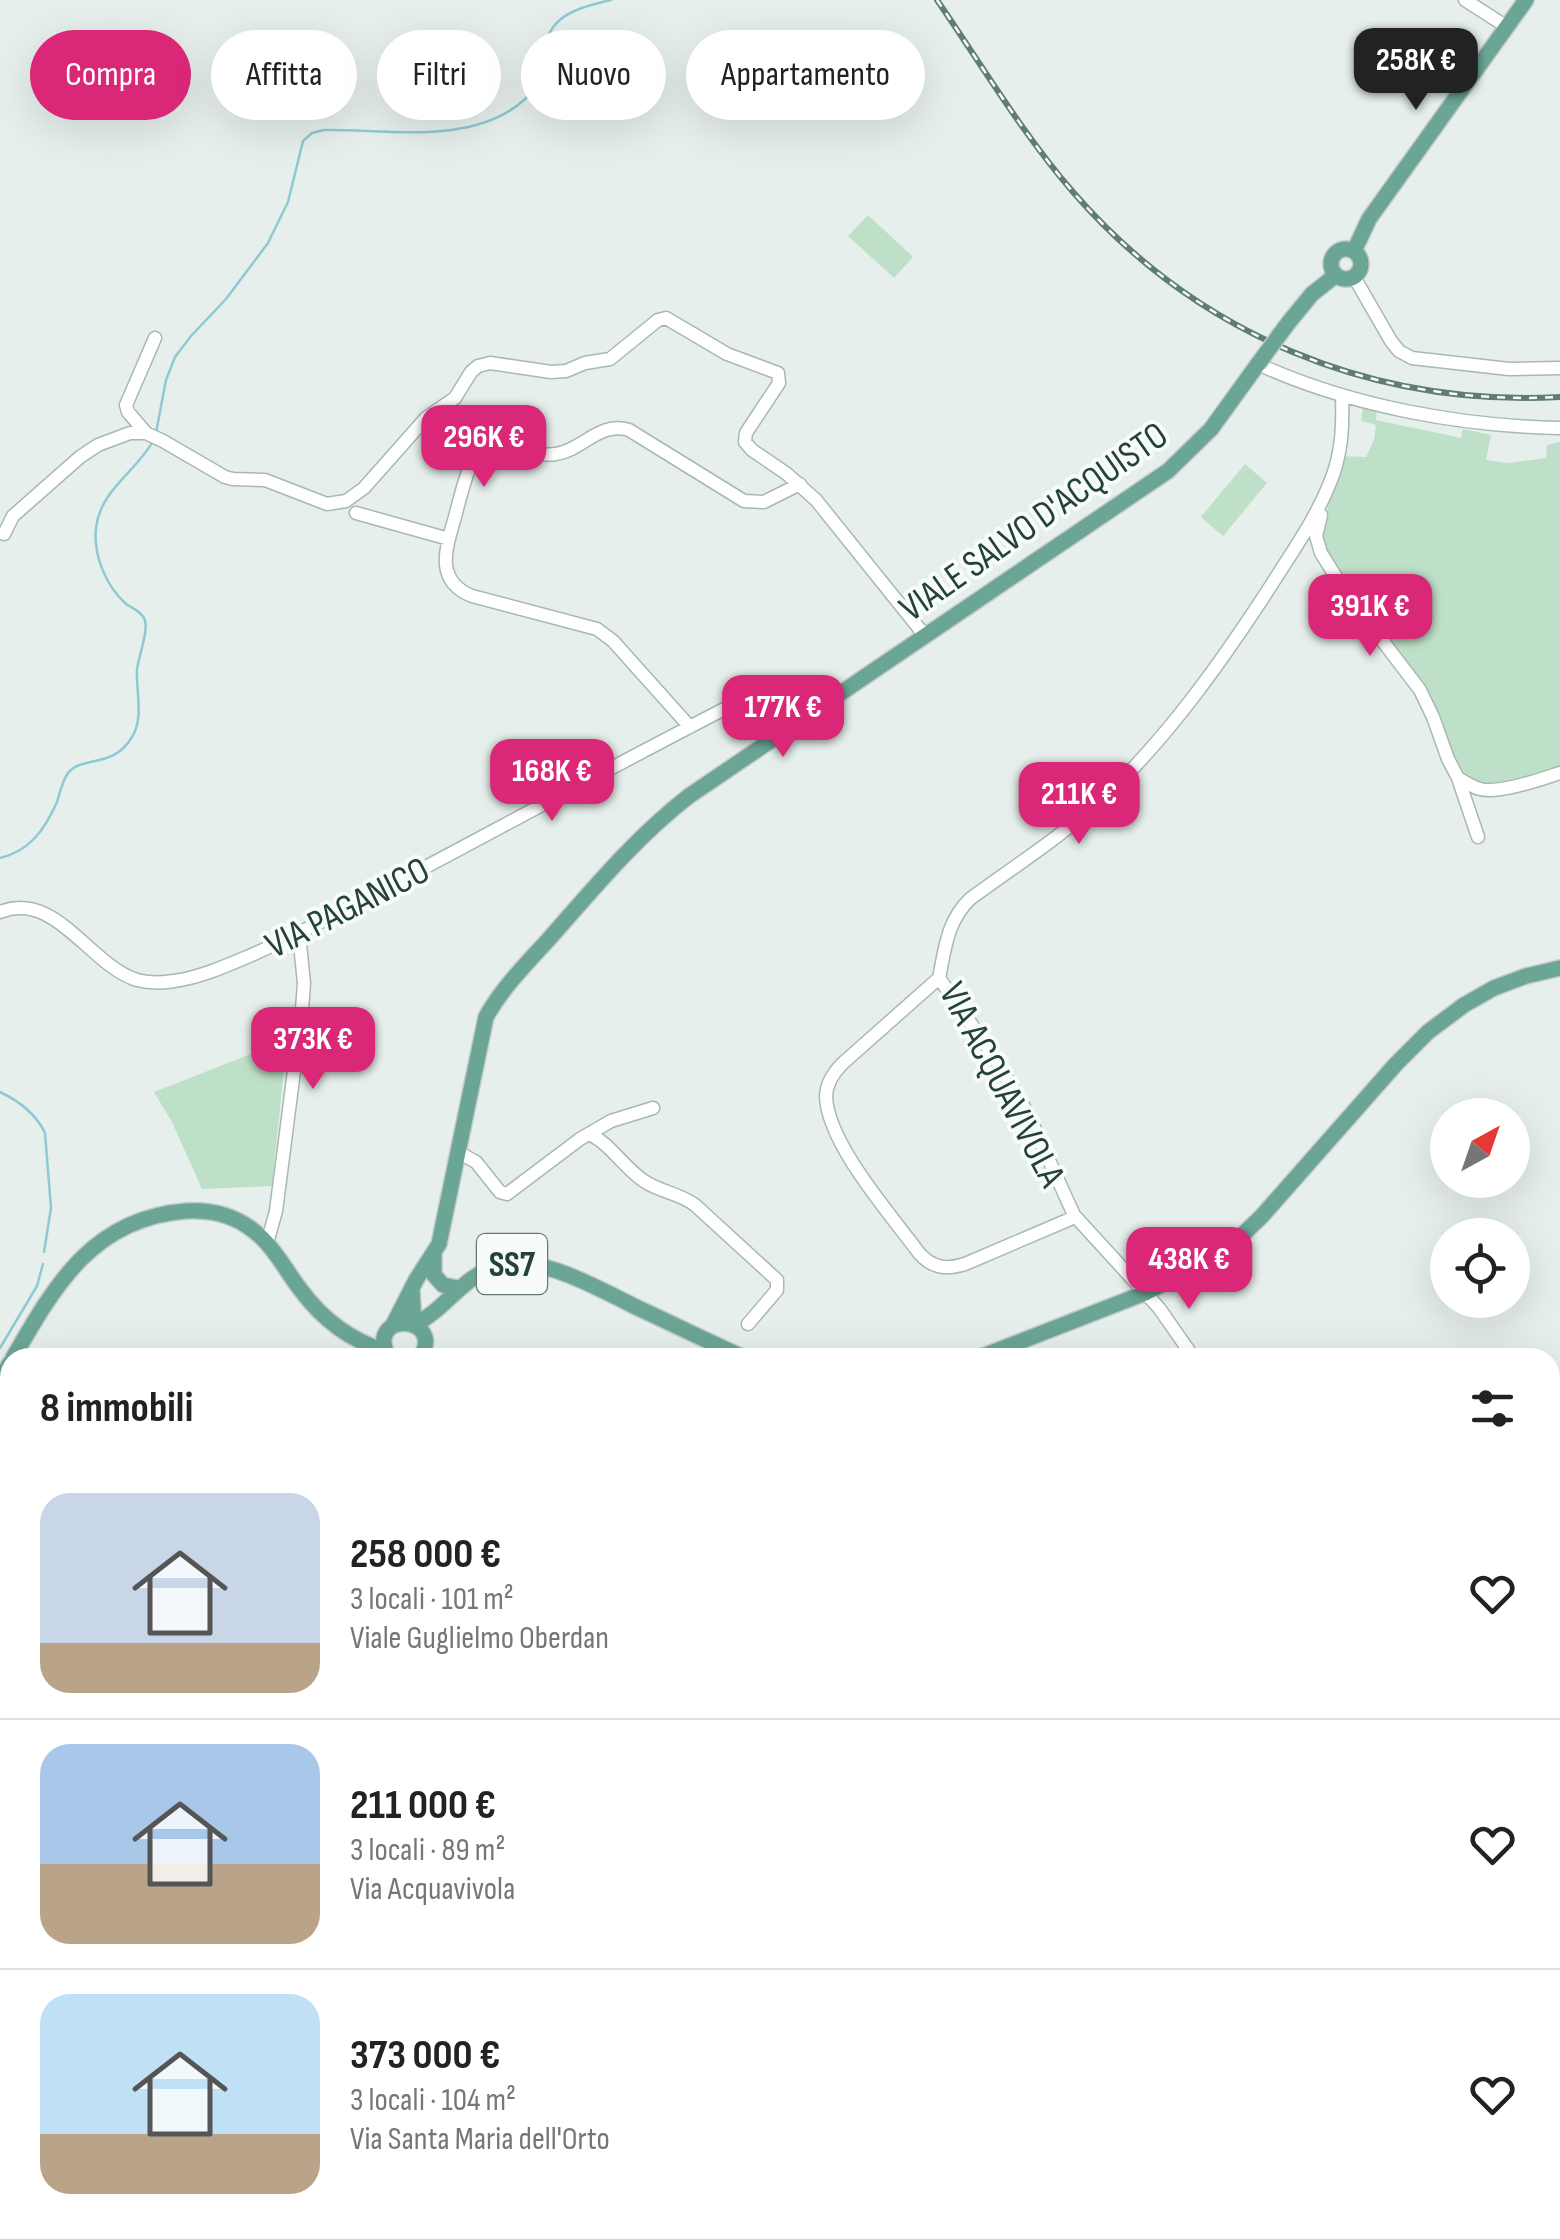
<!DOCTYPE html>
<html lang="it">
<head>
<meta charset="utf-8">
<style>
	body { margin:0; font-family:"Sofia Sans Condensed",sans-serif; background:#f6f6f6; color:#222; height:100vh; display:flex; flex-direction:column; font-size:38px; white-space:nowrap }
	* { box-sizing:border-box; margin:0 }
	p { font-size:32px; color:#767676 }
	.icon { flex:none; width:55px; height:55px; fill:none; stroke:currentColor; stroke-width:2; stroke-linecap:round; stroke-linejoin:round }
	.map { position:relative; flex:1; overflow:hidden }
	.details { position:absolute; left:0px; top:1348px; width:1560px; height:892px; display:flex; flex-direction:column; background:#fff; border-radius:30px 30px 0 0; box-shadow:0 10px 40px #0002 }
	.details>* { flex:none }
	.hud { position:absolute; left:30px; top:30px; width:1000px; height:90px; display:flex; gap:20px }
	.needle { width:65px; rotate:40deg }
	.tools { position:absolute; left:1430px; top:1098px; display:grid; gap:20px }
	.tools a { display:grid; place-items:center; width:100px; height:100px; border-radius:50%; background:#fff; box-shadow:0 10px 40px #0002; font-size:50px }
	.price { position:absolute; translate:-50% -85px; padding:0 22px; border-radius:20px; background:#db2777; color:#fff; font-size:32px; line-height:65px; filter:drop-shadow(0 2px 5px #0008) }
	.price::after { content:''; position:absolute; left:50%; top:60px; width:30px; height:22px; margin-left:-15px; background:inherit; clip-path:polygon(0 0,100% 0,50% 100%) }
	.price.current { background:#222; color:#fff }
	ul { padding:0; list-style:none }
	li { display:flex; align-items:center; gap:30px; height:250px; padding:0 40px }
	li+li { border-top:2px solid #e0e0e0 }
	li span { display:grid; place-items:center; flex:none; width:280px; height:200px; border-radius:30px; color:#555 }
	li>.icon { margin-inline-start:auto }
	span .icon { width:120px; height:120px; fill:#fffc; stroke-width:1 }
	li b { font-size:42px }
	h2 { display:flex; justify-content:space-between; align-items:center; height:120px; padding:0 40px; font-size:42px }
	.pill { padding:0 35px; border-radius:45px; background:#fff; box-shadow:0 10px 40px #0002; font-size:35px; line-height:90px }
	.pill.current { background:#db2777; color:#fff }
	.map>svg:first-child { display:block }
	.green { fill:#bfe0c8 }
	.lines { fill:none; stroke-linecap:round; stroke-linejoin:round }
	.stream { stroke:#8ec9d4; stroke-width:2.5 }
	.minor-casing { stroke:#a8b8b2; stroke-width:15 }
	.major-casing { stroke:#c2cac8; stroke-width:18 }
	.minor { stroke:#fff; stroke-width:12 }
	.major { stroke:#6aa596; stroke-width:15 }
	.rail-casing { stroke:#5f7d75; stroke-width:6 }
	.rail { stroke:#f7fbf9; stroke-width:2.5; stroke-dasharray:8; stroke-linecap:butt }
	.major-bridge-casing { stroke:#c2cac8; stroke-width:18; stroke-linecap:butt }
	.major-bridge { stroke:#6aa596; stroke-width:15 }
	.labels { text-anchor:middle; stroke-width:8; stroke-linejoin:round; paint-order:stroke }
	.shield { fill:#f7fbf9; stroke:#637a73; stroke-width:2.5 }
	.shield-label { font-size:35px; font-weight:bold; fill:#24423a }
	.street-label { font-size:38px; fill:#24423a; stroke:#f7fbf9 }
</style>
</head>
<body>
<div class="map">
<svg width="1560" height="2239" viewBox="0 0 1560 2239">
	<rect width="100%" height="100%" fill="#e6efeb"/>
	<path class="green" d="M868,215L913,257L894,278L848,236Z
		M1363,407L1377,409L1376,420L1461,438L1463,429L1491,435L1486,460L1508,463L1546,458L1547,445L1560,442V768L1505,783L1483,785L1462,773L1449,757L1425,687L1345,586L1320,541L1340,456L1366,457L1374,440L1376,425L1361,421Z
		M1245,464L1267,483L1223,536L1201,517Z
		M287,1040L272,1186L202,1189L172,1122L154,1092Z"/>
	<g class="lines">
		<path class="stream" d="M156,433L166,380L175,357L191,336L226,299L268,243L288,202L303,141L312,133L324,130C387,129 473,146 524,100C551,76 535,39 561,19C575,8 595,4 611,0
			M0,858C30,851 45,829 57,802C60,792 62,782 68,773C83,755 113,769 132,737C144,718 136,692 137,670C138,657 150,628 144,618C140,611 132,608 126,604C106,586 93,555 96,528C100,490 136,472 153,441
			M0,1092C19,1101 36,1114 45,1133L51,1208L44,1252
			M0,1348L37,1286L43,1264
			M1550,1867L1560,1863
			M1404,2230L1406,2239"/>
		<defs>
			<path id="minor" d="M1465,0L1507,27
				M1354,277L1391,341L1399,351L1412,358L1509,369L1560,368
				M1258,364C1350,406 1459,426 1560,428
				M146,433L128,412L126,405L155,338
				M356,513L449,539
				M1321,515L1316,536L1321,553L1346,593L1420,690L1433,717L1448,759L1458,778L1478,837
				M4,534L13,516L80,457L98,445L130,433H146L163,441L225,477L233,479L265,480L327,504L346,501L364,488L426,418L455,398L471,372L478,366L490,363L551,372L566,371L585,363L610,359L658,320L666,318L727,354L778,373L779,383L746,433L745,442L752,450L787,474L816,500L926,637
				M690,727L613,641L597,629L472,596C434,581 446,548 455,517C459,501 463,485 469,469C493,430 522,459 556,454C583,450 599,421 629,430L744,501L764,502L800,484
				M1458,778C1465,782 1472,787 1480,789C1500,794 1541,779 1560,773
				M0,912C56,890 89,965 137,980C149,983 162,983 174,981C202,977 228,965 254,954C300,933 345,910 390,886C505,825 619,763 734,704L754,700L805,719
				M939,978L843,1063C834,1072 826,1083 826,1097C828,1144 891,1215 919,1253C932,1268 946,1270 965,1264L1075,1217
				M589,1134C610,1143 624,1168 644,1181C660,1192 679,1193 695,1205L777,1280V1290L748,1324
				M458,1152L476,1162L500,1192L507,1194L580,1139L611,1121L653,1108
				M267,1243L276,1211L302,1009L304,983L299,934
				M1194,1358L1159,1308L1074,1215L1027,1112L993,1055L939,978C945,949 947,921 970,899C1015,866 1062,836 1103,798C1168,738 1224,658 1272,584C1292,552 1315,520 1329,485C1342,456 1343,427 1342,396
				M1550,2139L1560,2114
				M1550,2207L1560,2182
				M974,2239L977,2230
				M1510,2239L1514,2230
				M1537,2239L1541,2230"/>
			<path id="major" d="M1331 264a15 15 0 1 1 30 0a15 15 0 1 1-30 0Z
				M1354,251L1369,219L1526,0
				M1289,322L1312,294L1336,275
				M434,1254V1275L443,1285L458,1288
				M412,1289L414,1325C446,1309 461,1278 495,1267C540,1252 600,1290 640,1309C675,1325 709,1342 745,1358
				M393,1325L416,1280L439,1244L486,1017C502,988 527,963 549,939C593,889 636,837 689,796L1168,471L1211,429L1258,364
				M388,1356C365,1310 447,1315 420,1358
				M13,1358C55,1285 93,1218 186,1211C216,1209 242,1218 263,1239C278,1254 287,1272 300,1289C322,1319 349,1340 385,1351
				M978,1358L1145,1293L1217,1256L1234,1243L1262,1216L1396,1064L1428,1032L1464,1005L1494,988L1526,976L1560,968
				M0,1380L10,1363
				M1249,2230L1265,2239
				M215,2239L218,2230"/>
		</defs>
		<use href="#minor" class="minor-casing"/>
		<use href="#major" class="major-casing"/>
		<use href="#minor" class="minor"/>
		<use href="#major" class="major"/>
		<defs>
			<path id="rail" d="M937,0C981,64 1022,133 1073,192C1197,335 1372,407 1560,397"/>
		</defs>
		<use href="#rail" class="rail-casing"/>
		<use href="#rail" class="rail"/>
		<defs>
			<path id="major-bridge" d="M1258,364L1289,322"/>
		</defs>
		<use href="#major-bridge" class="major-bridge-casing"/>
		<use href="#major-bridge" class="major-bridge"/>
	</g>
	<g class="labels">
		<rect class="shield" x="477" y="1234" width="70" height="60" rx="8"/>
		<g class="shield-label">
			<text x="512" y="1276">SS7</text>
		</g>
		<g class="street-label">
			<text transform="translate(1033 521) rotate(-35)" y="13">VIALE SALVO D'ACQUISTO</text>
			<text transform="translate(347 907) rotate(-27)" y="13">VIA PAGANICO</text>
			<text transform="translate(1003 1084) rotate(62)" y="13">VIA ACQUAVIVOLA</text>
		</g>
	</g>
</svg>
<div class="tools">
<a><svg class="needle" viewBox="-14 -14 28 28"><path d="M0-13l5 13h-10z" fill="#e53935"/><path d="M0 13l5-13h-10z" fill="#767676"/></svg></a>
<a><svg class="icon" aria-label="locate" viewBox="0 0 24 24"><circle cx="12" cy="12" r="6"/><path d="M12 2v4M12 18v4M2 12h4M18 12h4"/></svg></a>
</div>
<b class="price current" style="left:1416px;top:113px">258K €</b>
<b class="price" style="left:484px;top:490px">296K €</b>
<b class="price" style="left:1370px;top:659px">391K €</b>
<b class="price" style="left:783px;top:760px">177K €</b>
<b class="price" style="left:552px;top:824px">168K €</b>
<b class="price" style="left:1079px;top:847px">211K €</b>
<b class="price" style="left:313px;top:1092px">373K €</b>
<b class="price" style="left:1189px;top:1312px">438K €</b>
<div class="hud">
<a class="pill current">Compra</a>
<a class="pill">Affitta</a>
<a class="pill">Filtri</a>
<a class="pill">Nuovo</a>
<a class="pill">Appartamento</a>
</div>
<section class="details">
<h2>8 immobili<svg class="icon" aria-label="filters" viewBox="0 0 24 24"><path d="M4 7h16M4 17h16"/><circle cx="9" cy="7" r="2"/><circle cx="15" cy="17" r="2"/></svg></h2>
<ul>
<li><span style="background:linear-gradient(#c9d6e8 75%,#b9a48a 0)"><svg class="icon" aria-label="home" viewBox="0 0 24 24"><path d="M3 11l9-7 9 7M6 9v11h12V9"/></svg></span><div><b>258 000 €</b><p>3 locali · 101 m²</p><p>Viale Guglielmo Oberdan</p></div><svg class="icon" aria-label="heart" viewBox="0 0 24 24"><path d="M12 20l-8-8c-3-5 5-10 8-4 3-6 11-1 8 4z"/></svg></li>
<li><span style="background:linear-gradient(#a9c7e8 60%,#b9a48a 0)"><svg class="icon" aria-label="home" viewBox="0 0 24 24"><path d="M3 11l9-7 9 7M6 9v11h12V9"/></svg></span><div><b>211 000 €</b><p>3 locali · 89 m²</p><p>Via Acquavivola</p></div><svg class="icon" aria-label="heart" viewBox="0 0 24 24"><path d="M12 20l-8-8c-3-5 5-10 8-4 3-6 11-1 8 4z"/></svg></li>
<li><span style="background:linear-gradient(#bfe0f5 70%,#b9a48a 0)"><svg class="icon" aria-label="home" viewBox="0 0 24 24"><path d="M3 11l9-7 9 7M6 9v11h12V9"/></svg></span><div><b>373 000 €</b><p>3 locali · 104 m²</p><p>Via Santa Maria dell'Orto</p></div><svg class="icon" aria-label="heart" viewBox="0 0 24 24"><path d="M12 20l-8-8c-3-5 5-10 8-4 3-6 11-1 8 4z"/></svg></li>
</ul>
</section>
</div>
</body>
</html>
